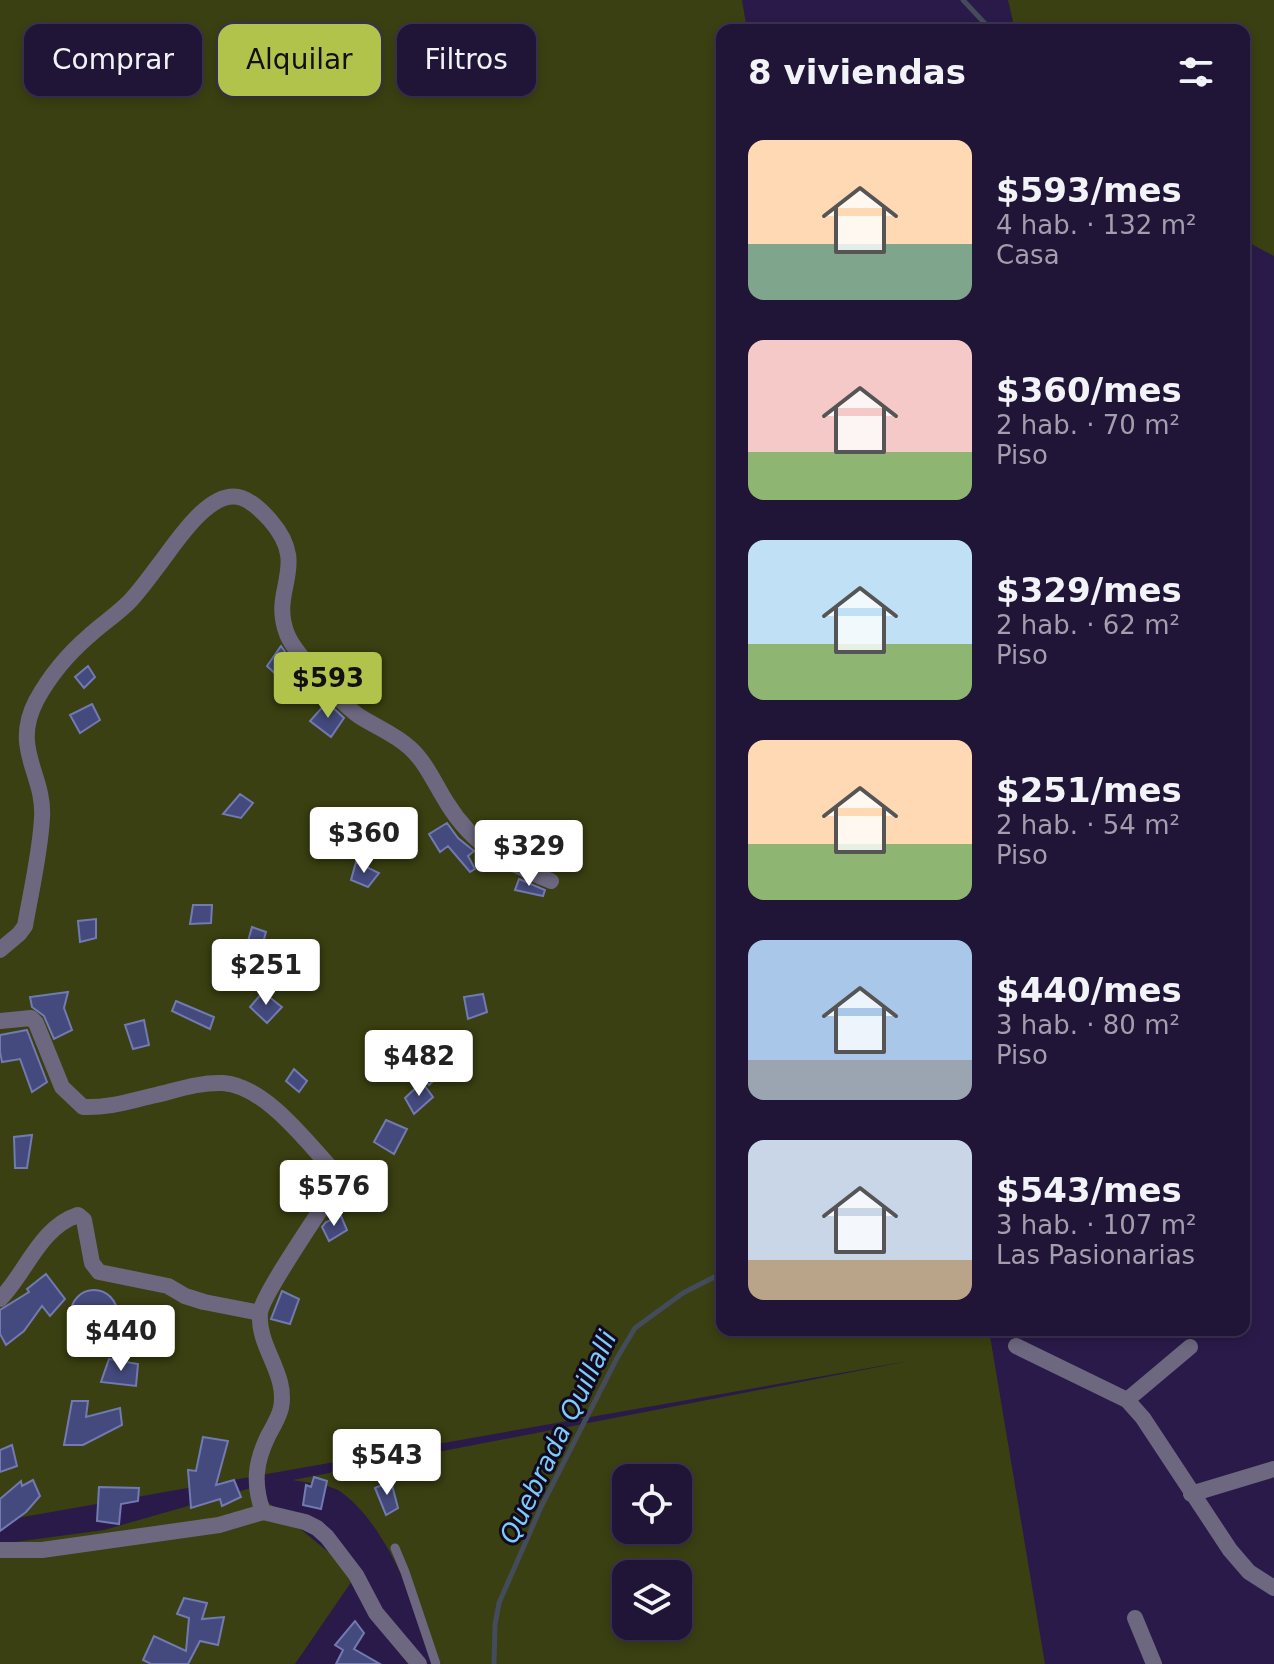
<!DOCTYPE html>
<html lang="es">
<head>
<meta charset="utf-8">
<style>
	body { margin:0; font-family:"DejaVu Sans",sans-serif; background:#281d3f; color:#f1f3f6; height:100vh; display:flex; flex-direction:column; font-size:30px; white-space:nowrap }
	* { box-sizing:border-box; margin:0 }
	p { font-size:26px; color:#a29ead }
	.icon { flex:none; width:44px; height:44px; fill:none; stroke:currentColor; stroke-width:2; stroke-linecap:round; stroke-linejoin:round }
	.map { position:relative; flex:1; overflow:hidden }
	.panel { position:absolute; left:716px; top:24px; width:534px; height:1312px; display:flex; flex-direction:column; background:#201437; border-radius:16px; box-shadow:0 4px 12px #0003,0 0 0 2px #3d3352 }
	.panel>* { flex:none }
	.banner { position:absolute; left:24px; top:24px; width:572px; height:72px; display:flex; gap:16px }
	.tools { position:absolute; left:612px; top:1464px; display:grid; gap:16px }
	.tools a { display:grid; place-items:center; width:80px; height:80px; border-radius:16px; background:#201437; box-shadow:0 4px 12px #0003,0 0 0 2px #3d3352; font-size:40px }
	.price { position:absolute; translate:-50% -68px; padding:0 18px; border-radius:8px; background:#fff; color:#222; font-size:26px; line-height:52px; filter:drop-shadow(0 2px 4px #0008) }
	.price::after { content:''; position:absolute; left:50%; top:48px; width:24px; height:18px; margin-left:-12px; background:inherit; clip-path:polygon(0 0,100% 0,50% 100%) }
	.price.current { background:#b2c34c; color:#111 }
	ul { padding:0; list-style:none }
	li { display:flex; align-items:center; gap:24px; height:200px; padding:0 32px }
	li span { display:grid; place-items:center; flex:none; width:224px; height:160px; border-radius:16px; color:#555 }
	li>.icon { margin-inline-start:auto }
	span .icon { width:96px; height:96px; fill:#fffc; stroke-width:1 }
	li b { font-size:34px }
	h2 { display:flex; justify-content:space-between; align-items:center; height:96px; padding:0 32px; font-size:34px }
	.chip { padding:0 28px; border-radius:16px; background:#201437; box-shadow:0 4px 12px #0003,0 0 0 2px #3d3352; font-size:28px; line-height:72px }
	.chip.current { background:#b2c34c; color:#111 }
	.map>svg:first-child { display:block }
	.green { fill:#3a4011; fill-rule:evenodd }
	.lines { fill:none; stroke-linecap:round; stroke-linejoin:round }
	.stream { stroke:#444b5a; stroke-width:5 }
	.building { fill:#444a7d; stroke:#717ab1; stroke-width:2 }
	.lane { stroke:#6d687f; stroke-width:9 }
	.street { stroke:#6d687f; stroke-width:16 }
	.labels { text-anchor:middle; stroke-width:6; stroke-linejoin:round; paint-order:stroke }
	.water-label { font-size:26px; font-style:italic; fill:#7ecaf8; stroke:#110a1e }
</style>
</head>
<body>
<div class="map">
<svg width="1274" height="1664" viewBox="0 0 1274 1664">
	<rect width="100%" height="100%" fill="#2a1a49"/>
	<path class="green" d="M0,0H742L747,30H722V1330H989L1045,1664H442L436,1658C415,1606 388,1526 341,1492C330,1484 307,1483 293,1480L909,1361L0,1521ZM626,1478H678V1530H626ZM626,1574H678V1626H626Z
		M1008,0H1274V256L1244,240V30H1015Z
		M251,1488L356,1575L295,1664H0V1544L104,1530Z"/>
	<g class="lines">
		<path class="stream" d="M963,0L991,30
			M494,1664L495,1625L499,1603L541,1507L617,1358L635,1328L683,1293L722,1273"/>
	</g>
	<path class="building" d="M281,646L296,667L282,680L267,666Z
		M88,666L95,677L84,688L75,677Z
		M327,702L344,718L331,737L310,721Z
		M92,704L100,720L80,733L70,715Z
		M240,794L253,803L241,818L223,814Z
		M447,823L458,838L474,851L468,856L475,869L470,872L448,846L440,852L429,834Z
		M356,862L379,873L368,887L351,880Z
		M519,879L545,890L543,896L515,890Z
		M193,905H212L211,923L190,924Z
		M96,919V938L80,942L78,921Z
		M252,927L266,932L260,953L246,948Z
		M68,992L64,1008L72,1030L54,1039L44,1016L32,1007L30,997Z
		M263,992L282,1007L267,1023L250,1007Z
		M483,994L487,1012L468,1019L464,997Z
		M176,1001L214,1017L210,1029L172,1011Z
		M144,1020L149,1045L133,1049L125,1025Z
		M27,1030L47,1082L32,1092L20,1059L2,1062L0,1052V1035Z
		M425,1054L443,1072L429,1085L412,1068Z
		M294,1069L307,1081L299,1092L286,1081Z
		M422,1082L433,1097L414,1114L405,1098Z
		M386,1120L407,1129L394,1154L374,1142Z
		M32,1135L27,1168H15L14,1137Z
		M341,1216L347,1230L329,1241L322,1227L326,1222Z
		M46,1274L65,1299L50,1316L42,1306L24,1331L6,1345L0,1334V1310L29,1292L27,1289Z
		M71 1313a23 23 0 1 1 46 0a23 23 0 1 1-46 0Z
		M282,1291L299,1299L290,1324L271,1319Z
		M109,1359L138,1364L136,1386L101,1382Z
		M72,1401H88L86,1417L120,1408L122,1425L83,1445H64Z
		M203,1437L228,1441L216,1485L234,1480L241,1497L222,1506L220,1499L191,1508L188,1470L196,1471Z
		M12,1445L17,1466L0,1472V1450Z
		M314,1477L327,1481L321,1509L303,1505L306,1485L311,1487Z
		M33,1480L40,1496L26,1512L0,1531V1499L21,1481L22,1486Z
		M391,1481L398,1508L386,1515L375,1488Z
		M99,1487L139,1488L138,1501L121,1504L119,1524L97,1521Z
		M184,1598L207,1603L202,1619L224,1617L218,1645L200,1641L188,1664H151L143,1660L154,1636L186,1651L189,1618L177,1614Z
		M355,1621L364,1633L354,1649L380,1664H336L343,1650L335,1645Z"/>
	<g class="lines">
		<path class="lane" d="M395,1548L405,1572L436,1664"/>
		<path class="street" d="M0,950L19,934L25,926C31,891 40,854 42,818C45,774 11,750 36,701C49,677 69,653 90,635C103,623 119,613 131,600C142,588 151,575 161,562C177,541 211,487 242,498C253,502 262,511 270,520C311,567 269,588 287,634C294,653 342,704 359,716C376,727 395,734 410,748C426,762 436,786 447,803C474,847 506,862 551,881
			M0,1021L31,1018L36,1023L62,1087L83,1107C110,1108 129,1101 156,1095C177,1090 200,1082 223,1083C265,1086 305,1140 332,1169L334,1179L332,1192C319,1213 262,1295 260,1313C257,1347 288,1373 281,1408C279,1417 273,1427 268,1436C255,1463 253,1484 263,1512
			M0,1299C26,1273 40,1227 78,1215L84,1220L92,1263L99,1272L168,1286L185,1296L204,1302L260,1313
			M1016,1346L1127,1400L1143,1418L1230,1550L1249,1572L1274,1588
			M1127,1400L1190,1347
			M1191,1494L1274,1469
			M0,1550H42L219,1525L263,1512L305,1522L317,1528L327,1537L356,1575L376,1613L419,1664
			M1135,1618L1154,1664"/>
	</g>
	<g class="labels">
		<g class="water-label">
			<text transform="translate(558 1437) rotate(-64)" y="9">Quebrada Quillalli</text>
		</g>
	</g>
</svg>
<div class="tools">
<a><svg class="icon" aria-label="locate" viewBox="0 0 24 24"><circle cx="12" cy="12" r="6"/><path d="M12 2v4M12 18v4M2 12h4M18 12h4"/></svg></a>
<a><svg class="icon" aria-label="layers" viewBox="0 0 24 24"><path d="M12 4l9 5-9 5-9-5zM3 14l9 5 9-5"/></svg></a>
</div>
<b class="price current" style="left:328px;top:720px">$593</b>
<b class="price" style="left:364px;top:875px">$360</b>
<b class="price" style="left:529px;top:888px">$329</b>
<b class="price" style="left:266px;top:1007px">$251</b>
<b class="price" style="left:419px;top:1098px">$482</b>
<b class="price" style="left:334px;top:1228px">$576</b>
<b class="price" style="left:121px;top:1373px">$440</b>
<b class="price" style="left:387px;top:1497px">$543</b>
<div class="banner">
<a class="chip">Comprar</a>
<a class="chip current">Alquilar</a>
<a class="chip">Filtros</a>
</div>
<section class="panel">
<h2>8 viviendas<svg class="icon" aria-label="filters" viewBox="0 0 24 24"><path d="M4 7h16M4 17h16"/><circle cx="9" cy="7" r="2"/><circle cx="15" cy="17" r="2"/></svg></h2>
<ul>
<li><span style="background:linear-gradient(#ffd9b3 65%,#7fa58c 0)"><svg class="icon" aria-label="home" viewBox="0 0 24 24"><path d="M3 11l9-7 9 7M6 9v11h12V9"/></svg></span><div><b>$593/mes</b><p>4 hab. · 132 m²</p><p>Casa</p></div></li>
<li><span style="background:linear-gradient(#f6c9c9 70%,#8fb573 0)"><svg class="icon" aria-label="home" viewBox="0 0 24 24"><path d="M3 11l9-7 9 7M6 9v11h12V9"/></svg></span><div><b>$360/mes</b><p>2 hab. · 70 m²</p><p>Piso</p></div></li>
<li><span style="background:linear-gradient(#bfe0f5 65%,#8fb573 0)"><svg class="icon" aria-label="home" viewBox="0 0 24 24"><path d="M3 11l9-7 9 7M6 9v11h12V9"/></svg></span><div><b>$329/mes</b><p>2 hab. · 62 m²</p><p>Piso</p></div></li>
<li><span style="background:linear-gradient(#ffd9b3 65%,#8fb573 0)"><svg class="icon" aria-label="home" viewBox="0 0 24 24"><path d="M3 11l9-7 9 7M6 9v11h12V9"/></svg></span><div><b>$251/mes</b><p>2 hab. · 54 m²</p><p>Piso</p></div></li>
<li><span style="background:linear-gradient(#a9c7e8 75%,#9aa5b1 0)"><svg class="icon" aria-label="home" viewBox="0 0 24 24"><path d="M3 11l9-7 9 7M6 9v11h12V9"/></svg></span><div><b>$440/mes</b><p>3 hab. · 80 m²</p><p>Piso</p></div></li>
<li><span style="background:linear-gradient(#c9d6e8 75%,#b9a48a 0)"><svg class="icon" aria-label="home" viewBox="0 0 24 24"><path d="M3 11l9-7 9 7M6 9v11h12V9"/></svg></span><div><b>$543/mes</b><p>3 hab. · 107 m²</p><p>Las Pasionarias</p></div></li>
</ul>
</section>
</div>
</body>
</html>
